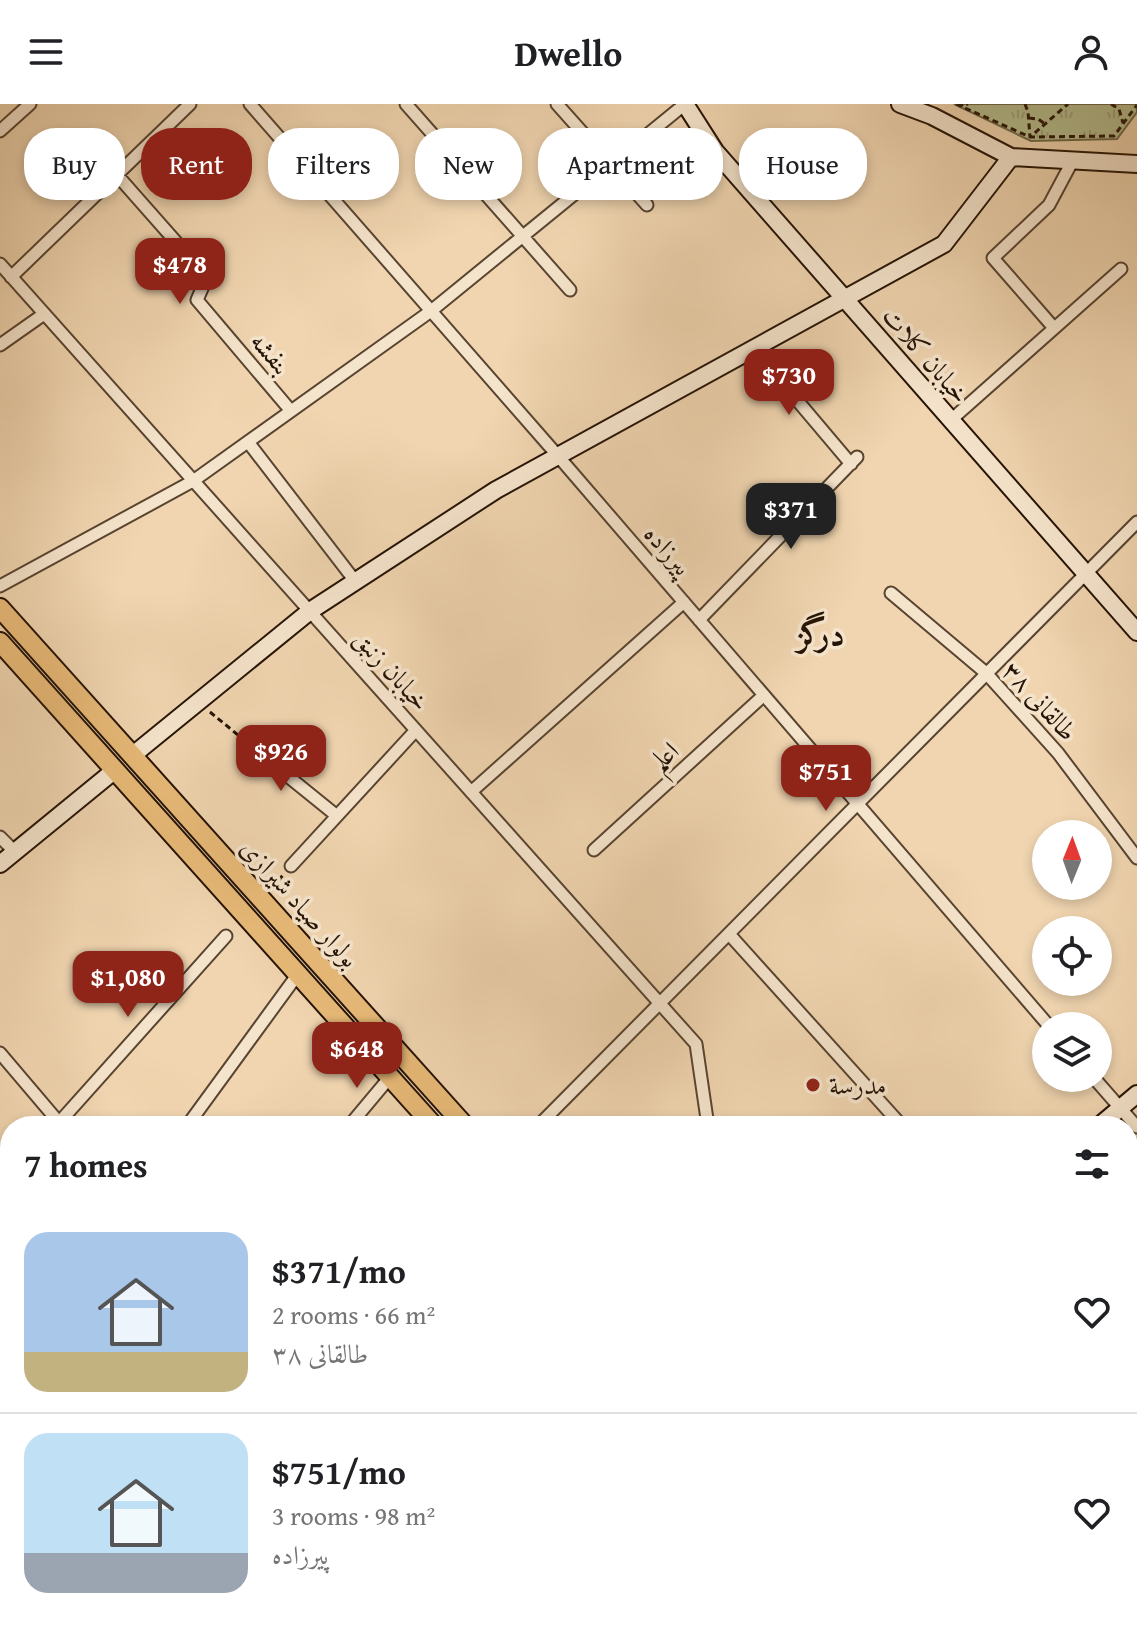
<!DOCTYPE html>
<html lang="en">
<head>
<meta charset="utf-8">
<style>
	body { margin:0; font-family:"Gentium Book Plus",Amiri,serif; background:#f6f6f6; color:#202124; height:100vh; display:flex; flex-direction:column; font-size:30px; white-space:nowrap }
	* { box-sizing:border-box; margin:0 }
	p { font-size:26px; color:#757577 }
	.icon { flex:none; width:44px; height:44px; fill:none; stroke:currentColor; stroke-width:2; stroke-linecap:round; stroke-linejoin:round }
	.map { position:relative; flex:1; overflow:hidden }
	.panel { position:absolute; left:0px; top:1012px; width:1138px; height:514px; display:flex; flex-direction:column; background:#fff; border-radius:32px 32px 0 0; box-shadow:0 4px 12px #0003 }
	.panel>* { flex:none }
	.top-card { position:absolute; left:24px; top:24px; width:1090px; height:72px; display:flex; gap:16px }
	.needle { width:52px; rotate:1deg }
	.buttons { position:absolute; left:1032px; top:716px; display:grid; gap:16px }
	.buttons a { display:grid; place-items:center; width:80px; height:80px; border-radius:50%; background:#fff; box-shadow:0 4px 12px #0003; font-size:40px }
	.price { position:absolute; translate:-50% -68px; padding:0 18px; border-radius:16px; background:#8f2418; color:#fff; font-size:26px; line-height:52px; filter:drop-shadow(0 2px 4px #0008) }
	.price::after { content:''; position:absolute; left:50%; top:48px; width:24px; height:18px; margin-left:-12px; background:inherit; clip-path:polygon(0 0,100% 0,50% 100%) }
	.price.on { background:#222; color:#fff }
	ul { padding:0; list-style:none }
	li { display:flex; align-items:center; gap:24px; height:200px; padding:0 24px }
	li+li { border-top:2px solid #e0e0e0 }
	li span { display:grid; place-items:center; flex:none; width:224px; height:160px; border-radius:24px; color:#555 }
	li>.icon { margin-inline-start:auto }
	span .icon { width:96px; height:96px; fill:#fffc; stroke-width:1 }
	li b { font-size:34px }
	h2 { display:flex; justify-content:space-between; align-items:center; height:96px; padding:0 24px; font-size:34px }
	.pill { padding:0 28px; border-radius:32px; background:#fff; box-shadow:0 4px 12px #0003; font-size:28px; line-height:72px }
	.pill.on { background:#8f2418; color:#fff }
	header { display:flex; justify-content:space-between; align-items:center; height:104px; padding:0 24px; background:#fff; font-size:36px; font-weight:800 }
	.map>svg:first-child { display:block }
	.park { fill:url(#park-tufts); stroke:#6c684a; stroke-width:2 }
	.building { fill:#de9d79; stroke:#9b6e55; stroke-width:2 }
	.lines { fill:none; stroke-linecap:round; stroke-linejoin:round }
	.street-casing { stroke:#584430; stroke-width:15 }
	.secondary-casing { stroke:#251305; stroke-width:20 }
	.primary-casing { stroke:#251305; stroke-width:22 }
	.path { stroke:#251305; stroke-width:3; stroke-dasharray:6 4; stroke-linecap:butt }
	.street { stroke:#f5e4cc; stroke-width:11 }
	.secondary { stroke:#f5e4cc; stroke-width:16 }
	.primary { stroke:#e8ba78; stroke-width:18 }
	.poi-dot { fill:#8f2418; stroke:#f5e4cc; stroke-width:3 }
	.labels { text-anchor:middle; stroke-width:7; stroke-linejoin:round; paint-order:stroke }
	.street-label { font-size:26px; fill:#251305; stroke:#f5e4cc }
	.poi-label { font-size:26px; fill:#251305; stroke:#f5e4cc; text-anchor:start }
	.district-label { font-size:34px; font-weight:bold; fill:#251305; stroke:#f5e4cc }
</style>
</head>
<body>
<header><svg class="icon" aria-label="menu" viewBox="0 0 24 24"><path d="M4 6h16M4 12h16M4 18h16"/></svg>Dwello<svg class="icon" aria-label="person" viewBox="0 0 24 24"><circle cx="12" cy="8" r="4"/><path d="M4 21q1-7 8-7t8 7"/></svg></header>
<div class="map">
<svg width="1137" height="1525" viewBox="0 0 1137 1525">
	<defs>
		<pattern id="park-tufts" width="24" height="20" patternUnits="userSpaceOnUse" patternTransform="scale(2)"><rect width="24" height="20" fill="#b4be90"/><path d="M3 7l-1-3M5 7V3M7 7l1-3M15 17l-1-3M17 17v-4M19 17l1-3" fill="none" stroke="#9ba27b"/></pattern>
	</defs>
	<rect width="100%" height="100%" fill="#f0d5b0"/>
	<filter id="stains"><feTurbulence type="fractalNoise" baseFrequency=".0025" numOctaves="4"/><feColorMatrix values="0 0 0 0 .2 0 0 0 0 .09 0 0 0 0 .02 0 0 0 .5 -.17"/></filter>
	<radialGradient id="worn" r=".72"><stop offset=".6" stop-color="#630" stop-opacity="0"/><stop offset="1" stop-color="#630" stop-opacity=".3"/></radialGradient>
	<path class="park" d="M954,0H1137V8L1117,35L1031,37Z"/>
	<path class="building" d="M1128,1283L1137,1293V1373L1128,1382Z
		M1038,1516H1088L1097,1525H1029V1522Z"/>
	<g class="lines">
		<defs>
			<path id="street" d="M250,0L558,352L1049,922
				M406,0L570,186
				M557,0L647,101
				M0,27L30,0
				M117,71L207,173L197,196L291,307
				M0,160L696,940L708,1022
				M11,173L190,0
				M1054,224L993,154L1049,101L1073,56
				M0,241L44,210
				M753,244L851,360
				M951,316L1121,165
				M248,338L355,477
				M0,482L193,377L431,207L685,0
				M891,489L986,569L1058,649L1137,754
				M699,516L857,353
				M248,640L337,712
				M471,688L684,498
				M0,733L15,748
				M594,746L764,591
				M291,762L416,626
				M729,830L902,1022
				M0,949L62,1022
				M1094,974L1137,1023
				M56,1022L226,832
				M187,1022L298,870
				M349,1022L390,973
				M538,1022L1137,418
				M0,1086L10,1075
				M0,1199L10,1210
				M1128,1273L1137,1283
				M0,1415L10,1426
				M281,1516L289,1525"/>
			<path id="secondary" d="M685,0L715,47L1137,528
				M900,0L932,12L1011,53L1137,60
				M133,651L310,507L496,386L944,140L1011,53
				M0,760L115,666
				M1099,1022L1137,990
				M74,1525L85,1516
				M485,1525L503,1516"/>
			<path id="primary" d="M0,504L465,1022
				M0,538L434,1022
				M1128,1388L1137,1380
				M1128,1416L1137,1408
				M878,1516L884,1525
				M915,1516L930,1525
				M964,1525L981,1516
				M1006,1525L1016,1516"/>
		</defs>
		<use href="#street" class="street-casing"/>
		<use href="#secondary" class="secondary-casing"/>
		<use href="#primary" class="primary-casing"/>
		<path class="path" d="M956,0L1030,33L1114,32L1137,1
			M963,0L960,2L968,0
			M1025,0L1028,8L1030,33L1068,0
			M1111,0L1119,5L1123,19
			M1029,14L1038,15L1045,20
			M210,608L238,631
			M272,784L283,771"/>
		<use href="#street" class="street"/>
		<use href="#secondary" class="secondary"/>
		<use href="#primary" class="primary"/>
	</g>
	<circle class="poi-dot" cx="813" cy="981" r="8"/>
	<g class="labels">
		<g class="street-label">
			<text transform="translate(271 249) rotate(49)" y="9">بنفشه</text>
			<text transform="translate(926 251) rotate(49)" y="9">خیابان کلات</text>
			<text transform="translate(668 446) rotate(49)" y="9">پیرزاده</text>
			<text transform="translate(392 566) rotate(48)" y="9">خیابان زنبق</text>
			<text transform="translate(1040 597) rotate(48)" y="9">طالقانی ۳۸</text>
			<text transform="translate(664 652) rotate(-42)" y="9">اعلم</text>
			<text transform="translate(300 799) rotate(48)" y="9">بولوار صیاد شیرازی</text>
		</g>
		<g class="poi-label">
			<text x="829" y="990">مدرسة</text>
		</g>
		<g class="district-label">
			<text x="821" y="541">درگز</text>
		</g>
	</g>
	<rect width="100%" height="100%" filter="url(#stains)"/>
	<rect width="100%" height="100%" fill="url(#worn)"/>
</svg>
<div class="buttons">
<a><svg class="needle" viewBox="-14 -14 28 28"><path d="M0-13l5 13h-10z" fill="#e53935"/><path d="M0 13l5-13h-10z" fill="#757577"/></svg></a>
<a><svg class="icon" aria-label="locate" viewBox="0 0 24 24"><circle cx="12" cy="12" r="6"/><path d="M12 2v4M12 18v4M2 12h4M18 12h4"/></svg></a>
<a><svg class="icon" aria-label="layers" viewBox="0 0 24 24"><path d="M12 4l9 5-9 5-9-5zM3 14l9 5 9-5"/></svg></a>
</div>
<b class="price" style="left:180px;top:202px">$478</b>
<b class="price" style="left:789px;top:313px">$730</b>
<b class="price on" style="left:791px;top:447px">$371</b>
<b class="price" style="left:281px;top:689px">$926</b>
<b class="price" style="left:826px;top:709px">$751</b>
<b class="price" style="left:128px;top:915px">$1,080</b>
<b class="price" style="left:357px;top:986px">$648</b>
<div class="top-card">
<a class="pill">Buy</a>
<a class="pill on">Rent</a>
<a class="pill">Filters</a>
<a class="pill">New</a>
<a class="pill">Apartment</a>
<a class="pill">House</a>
</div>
<section class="panel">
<h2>7 homes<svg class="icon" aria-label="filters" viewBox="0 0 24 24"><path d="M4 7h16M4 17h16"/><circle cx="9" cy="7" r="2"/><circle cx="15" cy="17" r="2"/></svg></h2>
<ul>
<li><span style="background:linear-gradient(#a9c7e8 75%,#c2b280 0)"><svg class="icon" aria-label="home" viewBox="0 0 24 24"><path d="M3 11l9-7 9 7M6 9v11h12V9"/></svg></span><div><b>$371/mo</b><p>2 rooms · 66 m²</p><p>طالقانی ۳۸</p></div><svg class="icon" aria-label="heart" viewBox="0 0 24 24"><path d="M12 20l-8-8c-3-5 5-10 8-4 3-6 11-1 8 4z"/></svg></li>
<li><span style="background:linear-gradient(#bfe0f5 75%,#9aa5b1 0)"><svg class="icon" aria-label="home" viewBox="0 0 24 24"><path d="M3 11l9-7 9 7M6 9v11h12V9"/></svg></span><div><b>$751/mo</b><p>3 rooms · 98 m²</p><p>پیرزاده</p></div><svg class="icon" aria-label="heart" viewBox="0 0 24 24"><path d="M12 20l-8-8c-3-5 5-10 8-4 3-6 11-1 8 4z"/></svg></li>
</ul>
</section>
</div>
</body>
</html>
